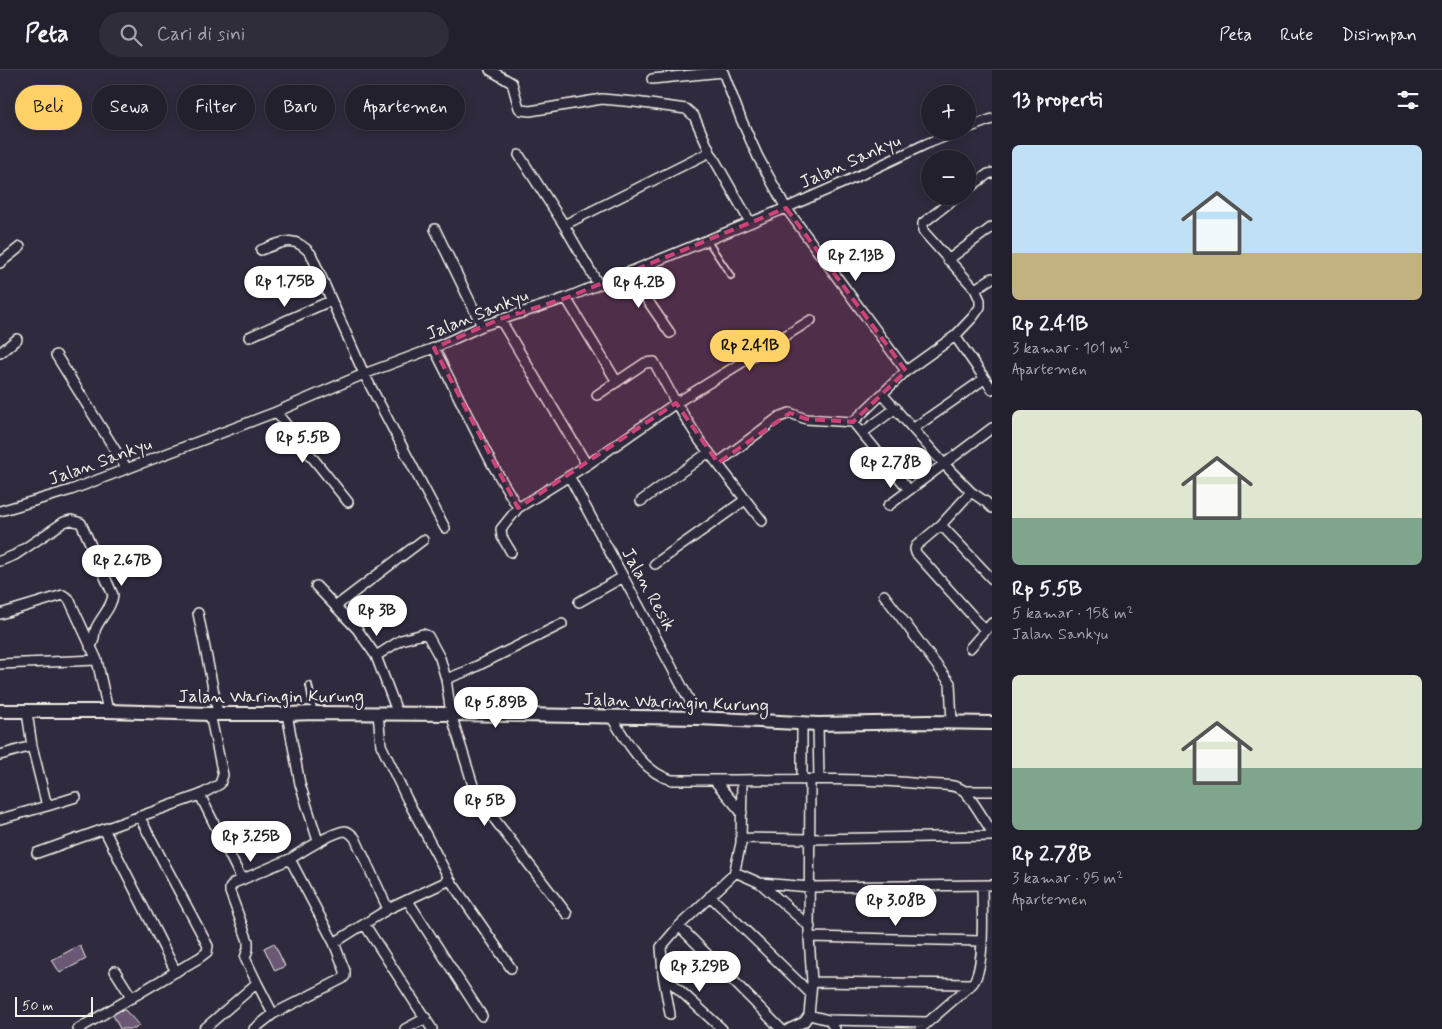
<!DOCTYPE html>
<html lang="id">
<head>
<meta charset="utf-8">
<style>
	body { margin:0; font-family:Mynerve,sans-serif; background:#2f2d3a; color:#f1f3f6; height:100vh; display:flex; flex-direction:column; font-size:19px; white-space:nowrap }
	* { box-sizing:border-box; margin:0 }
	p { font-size:16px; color:#a3a3aa }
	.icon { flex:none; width:28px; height:28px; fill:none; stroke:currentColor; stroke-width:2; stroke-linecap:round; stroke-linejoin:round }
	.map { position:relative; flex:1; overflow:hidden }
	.drawer { display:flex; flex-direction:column; background:#23202e; width:450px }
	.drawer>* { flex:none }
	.top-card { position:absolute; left:15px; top:15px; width:475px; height:45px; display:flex; gap:10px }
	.buttons { position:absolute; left:921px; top:15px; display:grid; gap:10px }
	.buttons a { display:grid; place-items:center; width:55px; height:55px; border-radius:50%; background:#23202e; box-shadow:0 2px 12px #0003,0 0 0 1px #403e4a; font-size:25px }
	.scale { position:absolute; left:15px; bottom:12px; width:78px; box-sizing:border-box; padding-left:5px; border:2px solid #f4f1e8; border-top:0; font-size:14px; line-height:18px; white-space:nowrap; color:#f4f1e8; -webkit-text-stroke:4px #2f2a3d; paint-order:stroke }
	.price { position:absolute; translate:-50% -42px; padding:0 11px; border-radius:18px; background:#fff; color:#222; font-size:16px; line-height:32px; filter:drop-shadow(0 1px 2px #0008) }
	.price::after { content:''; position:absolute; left:50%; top:30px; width:15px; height:11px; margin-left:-8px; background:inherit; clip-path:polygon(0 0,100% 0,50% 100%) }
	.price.on { background:#ffd166; color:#111 }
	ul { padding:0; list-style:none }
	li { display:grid; align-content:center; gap:10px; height:265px; padding:0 20px }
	li span { display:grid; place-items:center; height:155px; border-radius:8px; color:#555 }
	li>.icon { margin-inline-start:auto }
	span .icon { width:90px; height:90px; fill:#fffc; stroke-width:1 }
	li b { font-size:21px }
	h2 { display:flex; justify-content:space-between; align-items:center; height:60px; padding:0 20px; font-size:21px }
	.pill { padding:0 18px; border-radius:22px; background:#23202e; box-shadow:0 2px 12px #0003,0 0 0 1px #403e4a; font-size:18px; line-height:45px }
	.pill.on { background:#ffd166; color:#111 }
	header { display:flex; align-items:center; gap:30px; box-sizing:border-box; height:70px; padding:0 25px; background:#23202e; border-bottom:1px solid #403e4a }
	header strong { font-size:24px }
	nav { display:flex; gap:28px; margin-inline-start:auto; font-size:18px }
	.search { width:350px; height:45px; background:#2f2d3a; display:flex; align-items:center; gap:12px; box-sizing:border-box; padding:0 18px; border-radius:28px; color:#a3a3aa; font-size:19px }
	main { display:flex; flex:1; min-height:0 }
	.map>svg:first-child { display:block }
	.building { fill:#6a5974; stroke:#f4f1e8 }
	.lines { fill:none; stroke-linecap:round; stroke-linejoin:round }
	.lane-casing { stroke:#f4f1e8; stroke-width:8 }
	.street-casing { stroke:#f4f1e8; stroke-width:12 }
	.secondary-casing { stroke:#f4f1e8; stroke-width:16 }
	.lane { stroke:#2f2a3d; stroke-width:4.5 }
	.street { stroke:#2f2a3d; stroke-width:9 }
	.secondary { stroke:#2f2a3d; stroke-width:12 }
	.marked { fill:#cc4377; fill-opacity:0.2; stroke:#cc4377; stroke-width:4; stroke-dasharray:10 6; stroke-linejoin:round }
	.labels { text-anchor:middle; stroke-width:5; stroke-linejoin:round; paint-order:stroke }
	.street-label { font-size:18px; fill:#f4f1e8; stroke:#2f2a3d }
</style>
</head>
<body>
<header>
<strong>Peta</strong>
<div class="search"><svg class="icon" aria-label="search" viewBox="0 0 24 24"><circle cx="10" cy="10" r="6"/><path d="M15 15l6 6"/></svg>Cari di sini</div>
<nav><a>Peta</a><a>Rute</a><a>Disimpan</a></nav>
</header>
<main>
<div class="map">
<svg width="992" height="959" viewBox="0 0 992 959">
	<rect width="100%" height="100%" fill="#2f2a3d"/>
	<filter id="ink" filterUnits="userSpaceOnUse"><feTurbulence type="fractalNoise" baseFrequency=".02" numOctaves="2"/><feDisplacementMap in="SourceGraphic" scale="10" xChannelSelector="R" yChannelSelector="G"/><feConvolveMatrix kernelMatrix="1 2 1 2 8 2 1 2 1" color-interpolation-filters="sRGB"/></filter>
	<g filter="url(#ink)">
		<path class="building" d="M274,873L285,896L275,901L264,878Z
			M80,875L86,889L60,903L52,890Z
			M125,940L139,955L135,959H120L111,941Z"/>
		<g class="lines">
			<defs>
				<path id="lane" d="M707,170L731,206
					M309,615L314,641"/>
				<path id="street" d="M490,0L512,13L519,38L521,40L530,41L602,29L635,32L686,39L694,46L710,82L750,152
					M652,9L723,2L741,49L758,87L786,138L906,301
					M968,58L992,49
					M519,85L564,155
					M968,119L988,104L992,103
					M435,159L482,256
					M261,180C282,172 294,164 311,184L364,304L445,458
					M948,190L992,157
					M0,193L20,177
					M628,202L670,263
					M598,214L564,155L710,82
					M975,219L992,208
					M566,228L617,312
					M500,249L587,395
					M955,266L992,319
					M249,267L330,231
					M434,278L492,394L518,438
					M0,283L17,269
					M56,285L127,399
					M597,325L645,293L654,292L676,333L700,371L762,451
					M883,325L944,394L971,422L986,432L992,438
					M276,342L348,432
					M853,352L906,301L955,266L973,247L980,237V230L975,219L923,161V153L958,126
					M914,358L984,309
					M862,363L896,338
					M718,393L779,347L790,343L806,349L853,352L909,420
					M569,406L699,648
					M971,422L941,455L916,476L915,479L916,483L985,560
					M641,431L709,382
					M888,436L992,358
					M0,441L71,420L276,342L364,304L434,278L482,256L566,228L786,138L854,108L926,74L959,61
					M941,455L992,509
					M511,482L502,467L501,459L518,438L587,395L676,333L811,250
					M0,491L15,485L64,452L71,450L81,453L113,525C112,537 101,547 96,558C93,564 96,571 90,577
					M655,494L745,430
					M316,516L357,559L376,586L398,644
					M884,525L950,613L952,652
					M579,532L623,507
					M336,536L423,470
					M198,543L218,643
					M0,544L63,525L69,529L97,590L108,641
					M970,578L992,553
					M376,586L401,570L423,564L428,566L440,588L446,609L451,644L476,725L567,844
					M0,594L97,590
					M446,609L467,601L562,554
					M287,644L300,714L318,771
					M612,648C627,672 644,703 672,710C756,711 840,706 923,714C935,715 955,713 964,721C971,727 986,753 992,762
					M818,654L819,709
					M0,685L32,676
					M714,710L742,743
					M802,710V654
					M964,721H992
					M200,725L242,810
					M47,736L76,727
					M0,749L47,736L32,676L27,642
					M104,759L176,902
					M741,768L811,769L992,766
					M37,783L200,725L220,714L223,705L210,644
					M290,789C301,782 332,762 345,761C349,761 352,765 355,768L388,839
					M735,802L760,813L810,817L992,815
					M450,810L511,898
					M760,813L810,857
					M710,826L811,924
					M408,831L482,946
					M365,855L432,959
					M679,856L781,959
					M809,867L982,871
					M115,901L132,928
					M663,905L722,959
					M812,912L972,914
					M257,913L245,888L248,879V871L230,822V818L234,813L290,789L334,873
					M670,944L663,905L661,877L679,856L734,804L741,773L742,710
					M809,945L829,950L835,959
					M829,950L927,952
					M78,959L199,888L207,882L208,876L139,746
					M204,959L257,913L273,944L342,909L345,906V901L334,873L388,839L450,810L407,729L381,675L378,644
					M254,959L273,944
					M405,959L426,948
					M789,959L804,952L809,945L812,912L809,867L810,710
					M920,959L972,914C986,900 982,836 982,816"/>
				<path id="secondary" d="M0,641H108L210,644H287L314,643L451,644L699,648L818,654L929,652L992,653"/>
			</defs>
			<use href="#lane" class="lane-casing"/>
			<use href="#street" class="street-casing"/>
			<use href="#secondary" class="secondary-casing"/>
			<use href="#lane" class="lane"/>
			<use href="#street" class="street"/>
			<use href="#secondary" class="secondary"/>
		</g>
	</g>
	<path class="marked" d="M786,138L906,301L853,352L806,349L790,343L718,393L676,333L518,438L434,278L500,249L566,228Z"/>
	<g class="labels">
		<g class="street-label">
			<text transform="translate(850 91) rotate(-24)" y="6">Jalan Sankyu</text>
			<text transform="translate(477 244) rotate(-22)" y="6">Jalan Sankyu</text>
			<text transform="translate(100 391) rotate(-20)" y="6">Jalan Sankyu</text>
			<text transform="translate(649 519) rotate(61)" y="6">Jalan Resik</text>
			<text x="271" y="632">Jalan Waringin Kurung</text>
			<text transform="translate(676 632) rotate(2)" y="6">Jalan Waringin Kurung</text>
		</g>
	</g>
</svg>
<div class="buttons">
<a>+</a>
<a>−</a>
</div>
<div class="scale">50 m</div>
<b class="price" style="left:856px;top:212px">Rp 2.13B</b>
<b class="price" style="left:285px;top:238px">Rp 1.75B</b>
<b class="price" style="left:639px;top:239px">Rp 4.2B</b>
<b class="price on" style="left:750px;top:302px">Rp 2.41B</b>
<b class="price" style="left:303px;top:394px">Rp 5.5B</b>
<b class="price" style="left:891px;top:419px">Rp 2.78B</b>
<b class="price" style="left:122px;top:517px">Rp 2.67B</b>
<b class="price" style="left:377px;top:567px">Rp 3B</b>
<b class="price" style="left:496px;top:659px">Rp 5.89B</b>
<b class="price" style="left:485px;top:757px">Rp 5B</b>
<b class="price" style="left:251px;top:793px">Rp 3.25B</b>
<b class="price" style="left:896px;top:857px">Rp 3.08B</b>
<b class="price" style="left:700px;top:923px">Rp 3.29B</b>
<div class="top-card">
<a class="pill on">Beli</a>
<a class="pill">Sewa</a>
<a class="pill">Filter</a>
<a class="pill">Baru</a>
<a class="pill">Apartemen</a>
</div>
</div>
<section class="drawer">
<h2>13 properti<svg class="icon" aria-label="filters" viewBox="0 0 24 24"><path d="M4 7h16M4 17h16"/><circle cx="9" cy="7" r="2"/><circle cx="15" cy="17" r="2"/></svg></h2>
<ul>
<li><span style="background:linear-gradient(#bfe0f5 70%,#c2b280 0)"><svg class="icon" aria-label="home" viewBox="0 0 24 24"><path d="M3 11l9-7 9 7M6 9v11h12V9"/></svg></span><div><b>Rp 2.41B</b><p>3 kamar · 101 m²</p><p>Apartemen</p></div></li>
<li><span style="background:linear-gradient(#dfe7d0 70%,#7fa58c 0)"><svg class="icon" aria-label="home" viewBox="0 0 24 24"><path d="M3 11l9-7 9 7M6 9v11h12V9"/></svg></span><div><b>Rp 5.5B</b><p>5 kamar · 158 m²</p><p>Jalan Sankyu</p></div></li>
<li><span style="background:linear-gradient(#dfe7d0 60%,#7fa58c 0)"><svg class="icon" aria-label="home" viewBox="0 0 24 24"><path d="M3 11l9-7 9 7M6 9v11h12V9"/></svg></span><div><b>Rp 2.78B</b><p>3 kamar · 95 m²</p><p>Apartemen</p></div></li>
</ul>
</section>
</main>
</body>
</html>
